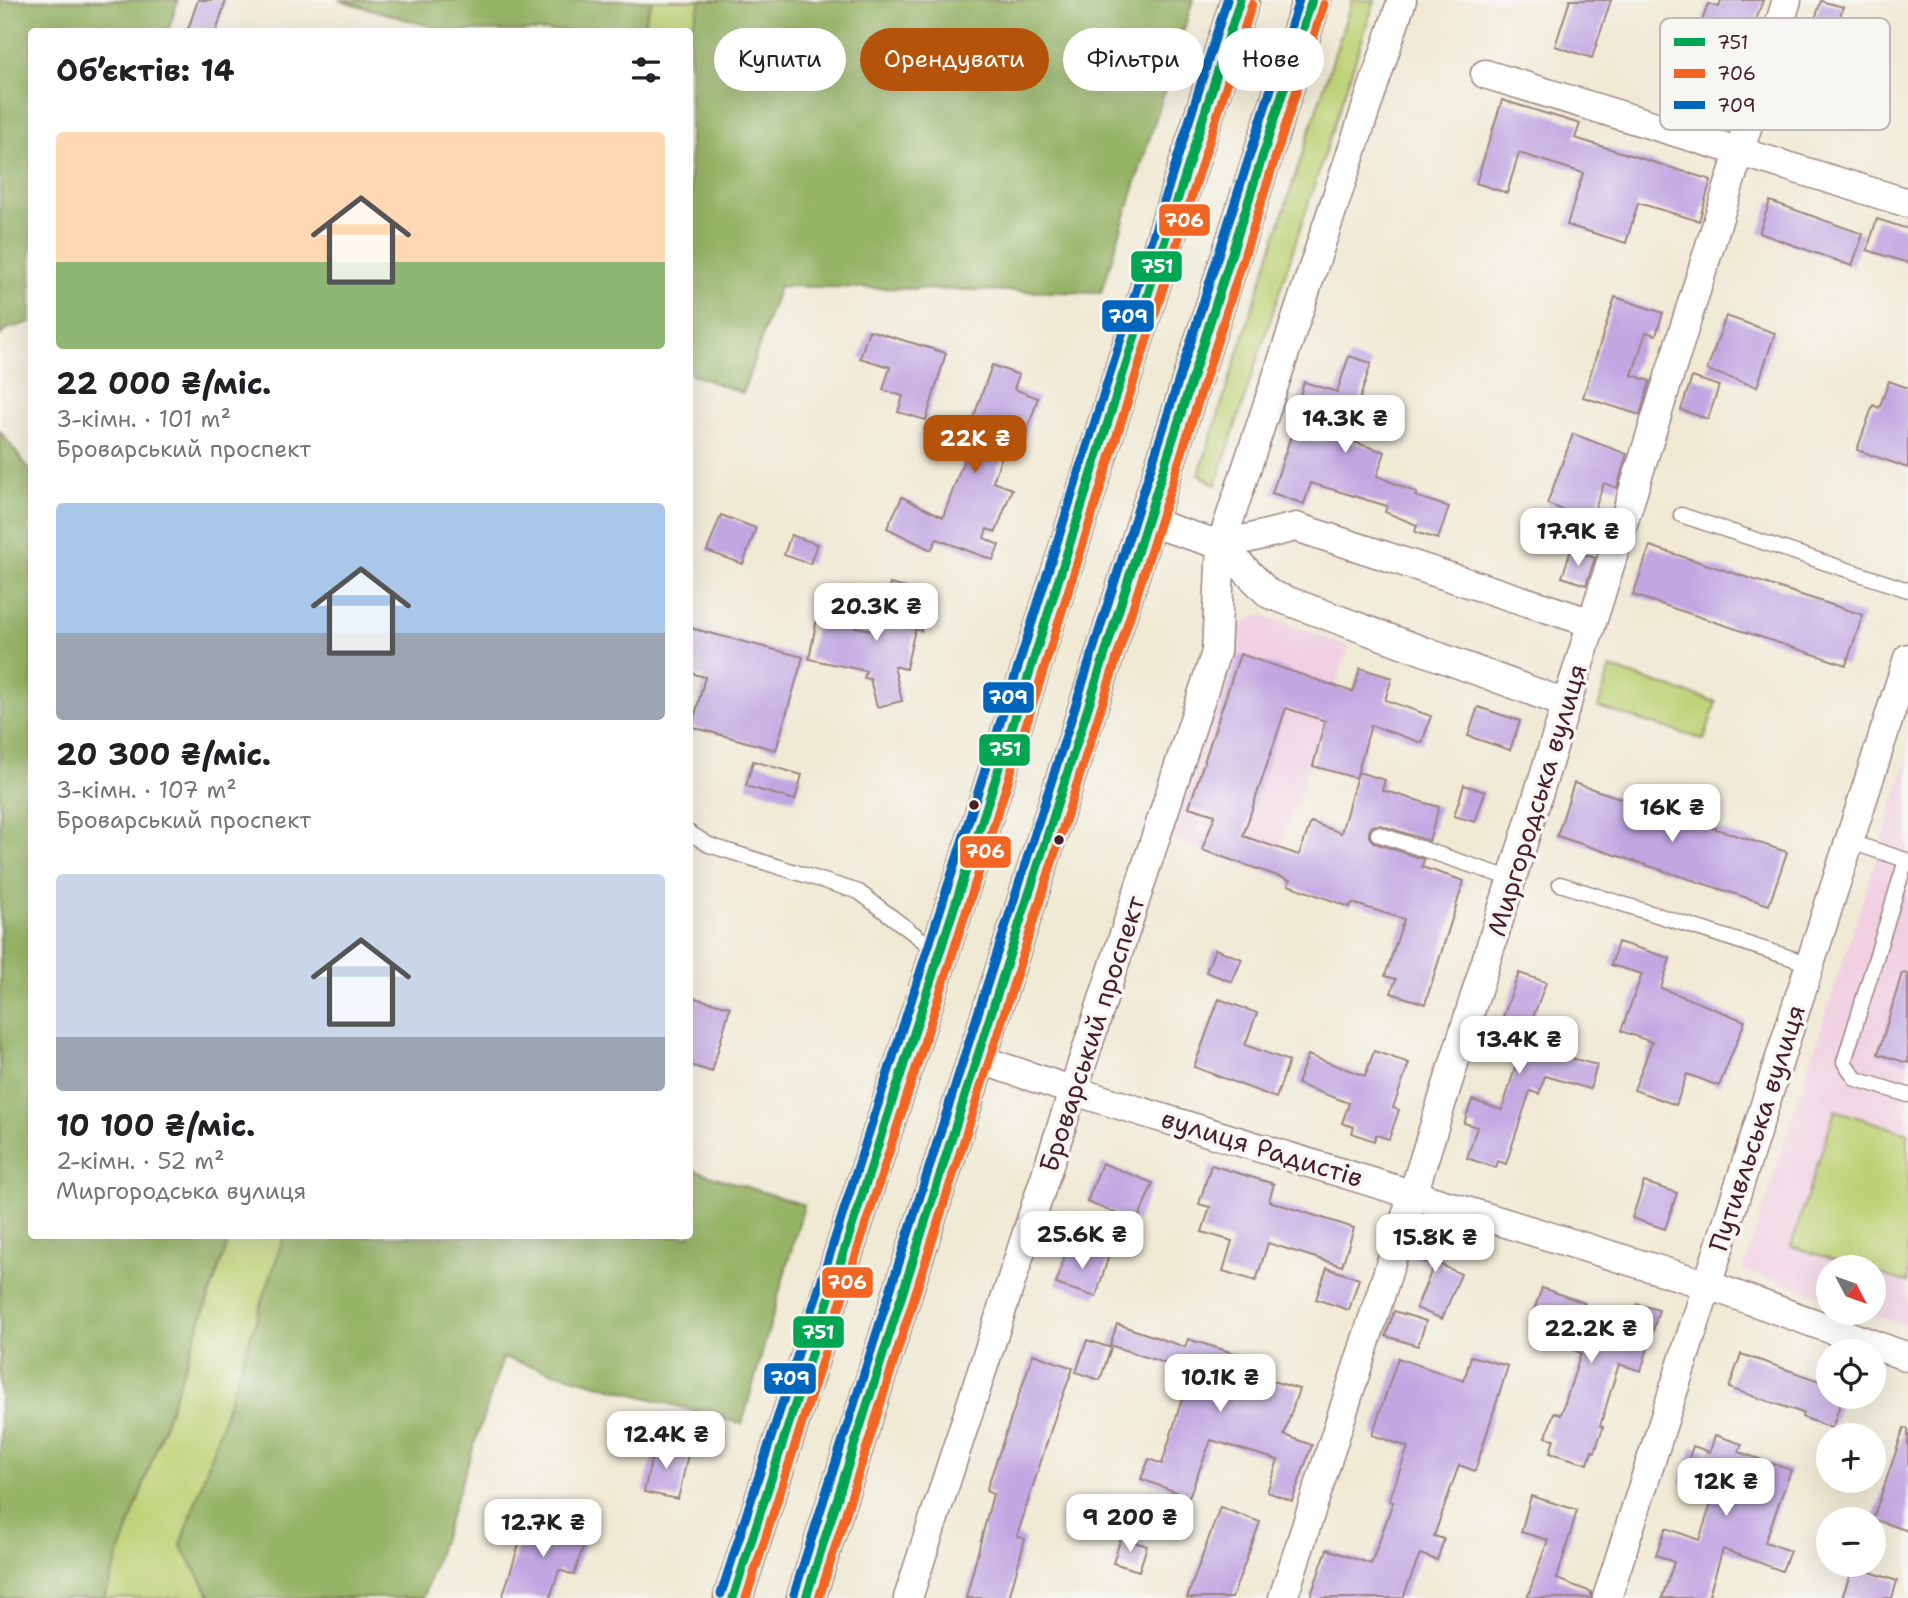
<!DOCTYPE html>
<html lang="uk">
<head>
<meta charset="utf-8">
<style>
	body { margin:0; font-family:"Shantell Sans",sans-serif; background:#f2f2f2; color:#202124; height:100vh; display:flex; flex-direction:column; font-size:26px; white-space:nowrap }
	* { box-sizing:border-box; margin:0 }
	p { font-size:23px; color:#757577 }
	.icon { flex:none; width:38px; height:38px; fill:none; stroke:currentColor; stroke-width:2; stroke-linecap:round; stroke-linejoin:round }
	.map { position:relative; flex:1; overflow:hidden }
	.panel { position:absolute; left:28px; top:28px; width:665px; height:1211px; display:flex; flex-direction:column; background:#fff; border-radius:7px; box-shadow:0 7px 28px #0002 }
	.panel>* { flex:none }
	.banner { position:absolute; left:714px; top:28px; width:665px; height:63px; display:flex; gap:14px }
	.needle { width:46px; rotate:131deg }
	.fabs { position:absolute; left:1816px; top:1255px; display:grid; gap:14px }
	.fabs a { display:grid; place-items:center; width:70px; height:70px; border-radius:50%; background:#fff; box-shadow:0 7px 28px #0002; font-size:35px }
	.price { position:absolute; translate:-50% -60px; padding:0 16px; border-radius:14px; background:#fff; color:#222; font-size:23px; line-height:46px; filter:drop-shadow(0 2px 4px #0008) }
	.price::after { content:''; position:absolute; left:50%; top:42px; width:21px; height:16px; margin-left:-10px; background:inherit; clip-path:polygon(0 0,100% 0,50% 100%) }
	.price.selected { background:#b45309; color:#fff }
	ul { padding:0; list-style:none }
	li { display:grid; align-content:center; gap:14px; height:371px; padding:0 28px }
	li span { display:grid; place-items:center; height:217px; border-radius:7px; color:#555 }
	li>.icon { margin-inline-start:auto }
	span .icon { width:126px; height:126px; fill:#fffc; stroke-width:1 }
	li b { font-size:30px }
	h2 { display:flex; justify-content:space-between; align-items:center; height:84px; padding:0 28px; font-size:30px }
	.chip { padding:0 24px; border-radius:32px; background:#fff; box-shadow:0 7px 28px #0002; font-size:24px; line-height:63px }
	.chip.selected { background:#b45309; color:#fff }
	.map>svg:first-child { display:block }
	.built { fill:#f1d0e2 }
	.green { fill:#bdd275; stroke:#847850; stroke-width:2 }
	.forest { fill:#96b466; stroke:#706a48; stroke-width:2 }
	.building { fill:#c1a7e2 }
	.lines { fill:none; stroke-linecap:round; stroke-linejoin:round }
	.service-casing { stroke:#9d8480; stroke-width:17 }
	.minor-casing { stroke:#9d8480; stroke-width:31 }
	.trunk-casing { stroke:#9d8480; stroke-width:41 }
	.service { stroke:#fff; stroke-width:14 }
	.minor { stroke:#fff; stroke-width:28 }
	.trunk { stroke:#f0c469; stroke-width:38 }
	.bus-1-casing { stroke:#f6f6f2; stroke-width:14 }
	.bus-2-casing { stroke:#f6f6f2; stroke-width:14 }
	.bus-3-casing { stroke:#f6f6f2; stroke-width:14 }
	.bus-1 { stroke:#00a651; stroke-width:9 }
	.bus-2 { stroke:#f26522; stroke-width:9 }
	.bus-3 { stroke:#0065bd; stroke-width:9 }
	.bus-dot { fill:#4a1f2b; stroke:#f6f6f2; stroke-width:2.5 }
	.labels { text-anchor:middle; stroke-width:7; stroke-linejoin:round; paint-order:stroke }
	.street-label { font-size:26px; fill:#4a1f2b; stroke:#f6f6f2 }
	.key { fill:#f6f6f2; stroke:#c2b6b6; stroke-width:2 }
	.key-label { font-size:19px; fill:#4a1f2b }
	.line-badge { stroke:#f6f6f2; stroke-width:2.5 }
	.badge-label { font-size:19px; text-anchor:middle; font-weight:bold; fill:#fff }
</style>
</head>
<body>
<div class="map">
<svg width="1908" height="1598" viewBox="0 0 1908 1598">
	<rect width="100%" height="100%" fill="#f6f6f2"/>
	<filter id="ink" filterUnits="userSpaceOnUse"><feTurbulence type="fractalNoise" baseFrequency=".0143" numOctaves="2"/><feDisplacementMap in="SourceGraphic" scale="14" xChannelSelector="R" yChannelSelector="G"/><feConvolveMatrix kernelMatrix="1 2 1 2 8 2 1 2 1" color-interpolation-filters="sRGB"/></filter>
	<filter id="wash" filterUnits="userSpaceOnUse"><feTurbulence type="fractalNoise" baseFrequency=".00686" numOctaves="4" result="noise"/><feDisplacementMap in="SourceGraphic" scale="28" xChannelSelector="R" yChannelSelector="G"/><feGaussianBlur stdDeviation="1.57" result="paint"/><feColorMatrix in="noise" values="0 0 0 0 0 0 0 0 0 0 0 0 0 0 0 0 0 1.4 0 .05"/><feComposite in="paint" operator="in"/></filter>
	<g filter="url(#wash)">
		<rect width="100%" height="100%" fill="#f0ead5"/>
		<path class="built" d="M1259,614L1349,646L1272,874L1167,837L1238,627Z
			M1908,759V1326L1867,1313L1874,1312V1267H1829V1299L1743,1270Z"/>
		<path class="green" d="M652,0H701L690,33L641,31Z
			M1352,0H1375L1216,485L1199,474Z
			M1610,668L1716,702L1704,740L1598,707Z
			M1835,1110L1908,1133V1283L1874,1272V1267H1857L1791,1246Z
			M230,1236H284L181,1546L212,1598H104Z"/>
		<path class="forest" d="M0,0H178L168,31L32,32L31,322L7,329L0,336Z
			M339,0H652L641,31H447Z
			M701,0H1193L1101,293L779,286L743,393L690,374V33Z
			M0,431L32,473V1236H230L104,1598H0Z
			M690,1169L804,1205L742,1424L503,1358L423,1598H212L181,1546L284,1236H690Z"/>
		<g id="blocks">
			<path class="building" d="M198,0H226L216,32H187Z
				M1570,0H1611L1592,58L1555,46Z
				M1721,0H1763L1746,49L1752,51L1736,99L1715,92L1719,81L1685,70L1708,4L1719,7Z
				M1821,1L1843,7L1834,36L1864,46L1848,95L1853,97L1843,126L1798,111L1808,78L1797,74Z
				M1502,100L1580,124L1575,138L1711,180L1699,221L1638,203L1626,243L1567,225L1583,173L1519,153L1507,193L1476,183Z
				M1770,201L1863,234L1852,266L1759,233Z
				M1877,219L1908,229V263L1867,250Z
				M1615,297L1663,313L1656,335L1646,332L1632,375L1650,381L1640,415L1583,397Z
				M1726,316L1775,333L1757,387L1707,370Z
				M869,330L946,353L926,420L898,412L903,396L883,390L890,367L860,358Z
				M1349,356L1371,363L1347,440L1385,452L1377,476L1417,493L1415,496L1449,507L1438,539L1415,532L1417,525L1385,512L1387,506L1311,483L1304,504L1272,493L1294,426H1291L1304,382L1337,392Z
				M992,365L1019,375L1014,389L1038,398L1024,440L1009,435L993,482L1012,489L996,532L987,529L984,538L999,545L993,560L937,539L931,550L887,528L902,497L943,517L977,424L972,422Z
				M1692,377L1719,386L1708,419L1681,410Z
				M1889,381L1908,388V468L1857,450L1873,405L1879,408Z
				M1573,434L1627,454L1617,488L1604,483L1591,520L1547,504Z
				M721,515L756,528L743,564L707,551Z
				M791,535L817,544L810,564L784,555Z
				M1650,546L1863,615L1846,665L1633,595Z
				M1571,550L1595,558L1586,585L1562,577Z
				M890,584L930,594L921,631L915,629L906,669L894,666L902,701L877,707L870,679L864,678L866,671L809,659L817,619L880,632Z
				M690,628L803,657L776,750L692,727L705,677L690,673Z
				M1240,654L1353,692L1360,668L1392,678L1385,700L1431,716L1422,743L1371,725L1356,778L1313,766L1325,721L1286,708L1243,836L1299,855L1311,822L1341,833L1358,772L1385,780L1382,790L1439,807L1429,841L1380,825L1372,826L1369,832V837L1374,843L1424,859L1422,867L1464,881L1425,1004L1391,993L1396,979L1385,976L1404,919L1352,903L1350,907L1288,885L1290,880L1202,850L1215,815L1189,807Z
				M1478,707L1520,721L1510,750L1468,736Z
				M753,761L802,775L795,800L746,786Z
				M1574,783L1787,852L1769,905L1557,836Z
				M1464,785L1485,792L1475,822L1454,816Z
				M1618,942L1670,958L1661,988L1745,1021L1719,1086L1687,1074L1676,1105L1634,1090L1652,1042L1621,1031L1642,974L1611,965Z
				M1215,949L1242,959L1232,982L1206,972Z
				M1519,973L1546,982L1523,1045L1597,1065L1590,1089L1545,1076L1539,1094L1530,1091L1506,1164L1498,1161L1496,1168L1467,1158L1477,1127L1464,1123L1472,1100L1502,1110L1517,1061L1490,1052Z
				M1902,973L1908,974V1063L1878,1054Z
				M695,998L730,1007L712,1072L690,1065V1016Z
				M1219,999L1257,1013L1245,1045L1289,1061L1276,1098L1194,1067Z
				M1374,1051L1409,1063L1393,1108L1399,1110L1389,1139L1376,1135L1374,1141L1352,1133L1354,1127L1342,1123L1349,1103L1297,1084L1308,1055L1365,1076Z
				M1102,1163L1153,1183L1137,1222L1087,1202Z
				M1211,1165L1274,1184L1269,1201L1354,1228L1342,1266L1268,1243L1256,1281L1223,1271L1232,1241L1202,1232L1210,1207L1199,1204Z
				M1644,1182L1677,1193L1665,1229L1632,1218Z
				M1419,1230L1449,1240L1441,1265L1461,1274L1442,1319L1416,1308L1434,1265L1410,1257Z
				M1068,1245L1108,1258L1096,1297L1056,1284Z
				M1327,1268L1359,1279L1349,1310L1316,1299Z
				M1542,1288L1585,1303L1584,1306L1633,1320L1637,1304L1659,1310L1641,1371L1619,1364L1600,1426L1603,1427L1595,1452L1592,1451L1588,1464L1550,1453L1554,1439L1546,1437L1554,1412L1561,1415L1581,1353L1550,1341L1554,1330L1530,1321Z
				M1394,1311L1426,1321L1418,1346L1386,1336Z
				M1117,1324L1185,1347L1188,1339L1240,1355L1236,1370L1299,1389L1284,1435L1312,1445L1292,1501L1267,1492L1278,1460L1211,1440L1189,1497L1141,1479L1149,1459L1162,1464L1189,1376L1178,1372L1179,1368L1110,1345Z
				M1087,1340L1111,1348L1100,1380L1076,1372Z
				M1033,1354L1073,1368L1056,1414L1017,1536L1025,1539L1009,1598H966L993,1494L986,1491Z
				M1741,1354L1829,1384V1396H1843L1832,1428L1802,1417L1803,1413L1729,1388Z
				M1471,1356L1508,1366L1475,1471L1459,1465L1434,1536L1444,1539L1437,1560L1420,1554L1403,1598H1310L1327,1549L1371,1564L1393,1502L1389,1501L1408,1447L1372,1435L1398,1358L1464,1381Z
				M1904,1428L1908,1429V1531L1873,1519Z
				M1715,1435L1742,1444L1739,1452L1791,1470L1765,1542L1790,1551L1782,1571L1723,1549L1708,1598H1662L1674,1562L1656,1555L1666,1528L1699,1540L1715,1492L1681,1481L1693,1446L1710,1452Z
				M655,1442L689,1450L678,1499L644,1492Z
				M1531,1496L1577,1510L1557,1579L1591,1592V1598H1527L1548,1540L1521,1532Z
				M1220,1507L1260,1522L1232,1598H1187Z
				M528,1517L587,1535L574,1575L559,1570L550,1598H502Z
				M1121,1538L1147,1546L1139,1571L1113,1563Z
				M1853,1566L1897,1581L1892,1598H1842Z"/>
		</g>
	</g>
	<g filter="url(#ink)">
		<use href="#blocks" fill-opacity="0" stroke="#9d8480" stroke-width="2"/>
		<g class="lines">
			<defs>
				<path id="service" d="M1681,515L1908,590
					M690,833L709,845L859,892L938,952
					M1378,834L1512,879
					M1850,842L1906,860L1844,1062L1856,1079L1908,1095
					M1560,884L1810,964"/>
				<path id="minor" d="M1485,74L1908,203
					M1145,521L1221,545L1269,594L1567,704
					M1221,545L1296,527L1592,623
					M975,1058L1074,1091L1708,1285L1908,1357
					M908,1598L1216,652L1221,545L1402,0
					M1283,1598L1413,1194L1787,0
					M1607,1598L1908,658"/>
				<path id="trunk" d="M733,1598L1030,671L1240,0
					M806,1598L1312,0"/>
			</defs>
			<use href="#service" class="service-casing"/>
			<use href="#minor" class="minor-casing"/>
			<use href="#trunk" class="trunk-casing"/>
			<use href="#service" class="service"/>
			<use href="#minor" class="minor"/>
			<use href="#trunk" class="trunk"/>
			<defs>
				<path id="bus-1" d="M733,1598L1030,671L1240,0
					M806,1598L1312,0"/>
				<path id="bus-2" d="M746,1598L1042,675L1252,4
					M819,1598L1324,4"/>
				<path id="bus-3" d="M721,1594L1018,667L1227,0
					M794,1594L1299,0"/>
			</defs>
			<use href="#bus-1" class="bus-1-casing"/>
			<use href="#bus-2" class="bus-2-casing"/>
			<use href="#bus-3" class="bus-3-casing"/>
			<use href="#bus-1" class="bus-1"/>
			<use href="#bus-2" class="bus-2"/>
			<use href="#bus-3" class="bus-3"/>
		</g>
	</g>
	<g class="bus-dot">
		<circle cx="974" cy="805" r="6"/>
		<circle cx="1059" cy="840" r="6"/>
	</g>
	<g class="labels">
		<g class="street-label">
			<text transform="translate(1537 800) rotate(-73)" y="9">Миргородська вулиця</text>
			<text transform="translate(1092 1034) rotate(-72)" y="9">Броварський проспект</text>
			<text transform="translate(1757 1128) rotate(-72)" y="9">Путивльська вулиця</text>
			<text transform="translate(1262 1148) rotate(17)" y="9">вулиця Радистів</text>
		</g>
	</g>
	<rect x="1660" y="18" width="230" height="112" rx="10" class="key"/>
	<rect x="1674" y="38" width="31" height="8" fill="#00a651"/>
	<rect x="1674" y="69" width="31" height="9" fill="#f26522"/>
	<rect x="1674" y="101" width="31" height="8" fill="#0065bd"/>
	<g class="key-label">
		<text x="1717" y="49">751</text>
		<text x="1717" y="80">706</text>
		<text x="1717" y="112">709</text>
	</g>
	<g class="line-badge">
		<rect x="1158" y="203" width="53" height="34" rx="7" fill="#f26522"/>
		<rect x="1130" y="250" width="53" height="33" rx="7" fill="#00a651"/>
		<rect x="1101" y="299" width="54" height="34" rx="7" fill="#0065bd"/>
		<rect x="982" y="681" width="53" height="33" rx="7" fill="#0065bd"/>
		<rect x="978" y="733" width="53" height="34" rx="7" fill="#00a651"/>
		<rect x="959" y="835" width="53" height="34" rx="7" fill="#f26522"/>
		<rect x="821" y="1266" width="53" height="33" rx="7" fill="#f26522"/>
		<rect x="792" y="1315" width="53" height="34" rx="7" fill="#00a651"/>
		<rect x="763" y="1362" width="54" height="33" rx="7" fill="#0065bd"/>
	</g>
	<g class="badge-label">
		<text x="1184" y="227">706</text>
		<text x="1157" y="273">751</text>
		<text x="1128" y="323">709</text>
		<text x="1008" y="704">709</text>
		<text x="1005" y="756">751</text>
		<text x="985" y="858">706</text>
		<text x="847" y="1289">706</text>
		<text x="818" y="1339">751</text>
		<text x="790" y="1385">709</text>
	</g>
</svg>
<div class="fabs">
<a><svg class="needle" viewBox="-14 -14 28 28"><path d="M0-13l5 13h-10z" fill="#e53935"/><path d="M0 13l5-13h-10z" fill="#757577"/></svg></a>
<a><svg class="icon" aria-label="locate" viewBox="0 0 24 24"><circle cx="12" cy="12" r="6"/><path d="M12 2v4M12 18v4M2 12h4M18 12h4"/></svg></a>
<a>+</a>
<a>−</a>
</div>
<b class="price" style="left:1345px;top:455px">14.3K ₴</b>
<b class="price selected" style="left:975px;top:475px">22K ₴</b>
<b class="price" style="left:1578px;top:568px">17.9K ₴</b>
<b class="price" style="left:876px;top:643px">20.3K ₴</b>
<b class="price" style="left:1672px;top:844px">16K ₴</b>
<b class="price" style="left:1519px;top:1076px">13.4K ₴</b>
<b class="price" style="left:1082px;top:1271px">25.6K ₴</b>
<b class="price" style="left:1435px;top:1274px">15.8K ₴</b>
<b class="price" style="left:1591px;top:1365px">22.2K ₴</b>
<b class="price" style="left:1220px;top:1414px">10.1K ₴</b>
<b class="price" style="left:666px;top:1471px">12.4K ₴</b>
<b class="price" style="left:1726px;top:1518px">12K ₴</b>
<b class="price" style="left:1130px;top:1554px">9 200 ₴</b>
<b class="price" style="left:543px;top:1559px">12.7K ₴</b>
<div class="banner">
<a class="chip">Купити</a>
<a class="chip selected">Орендувати</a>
<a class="chip">Фільтри</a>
<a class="chip">Нове</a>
</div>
<section class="panel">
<h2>Об’єктів: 14<svg class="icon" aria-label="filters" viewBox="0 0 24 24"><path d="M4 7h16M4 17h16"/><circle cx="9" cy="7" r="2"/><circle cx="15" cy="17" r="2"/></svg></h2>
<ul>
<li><span style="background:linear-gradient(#ffd9b3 60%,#8fb573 0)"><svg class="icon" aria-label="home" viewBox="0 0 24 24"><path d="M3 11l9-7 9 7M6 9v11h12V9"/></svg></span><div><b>22 000 ₴/міс.</b><p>3-кімн. · 101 m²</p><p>Броварський проспект</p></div></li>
<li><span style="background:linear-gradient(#a9c7e8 60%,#9aa5b1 0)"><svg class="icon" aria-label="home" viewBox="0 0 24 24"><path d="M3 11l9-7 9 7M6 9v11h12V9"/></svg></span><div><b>20 300 ₴/міс.</b><p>3-кімн. · 107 m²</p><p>Броварський проспект</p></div></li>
<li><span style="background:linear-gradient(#c9d6e8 75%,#9aa5b1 0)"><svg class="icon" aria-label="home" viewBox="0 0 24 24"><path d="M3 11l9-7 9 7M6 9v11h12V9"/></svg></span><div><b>10 100 ₴/міс.</b><p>2-кімн. · 52 m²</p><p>Миргородська вулиця</p></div></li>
</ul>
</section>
</div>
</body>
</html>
